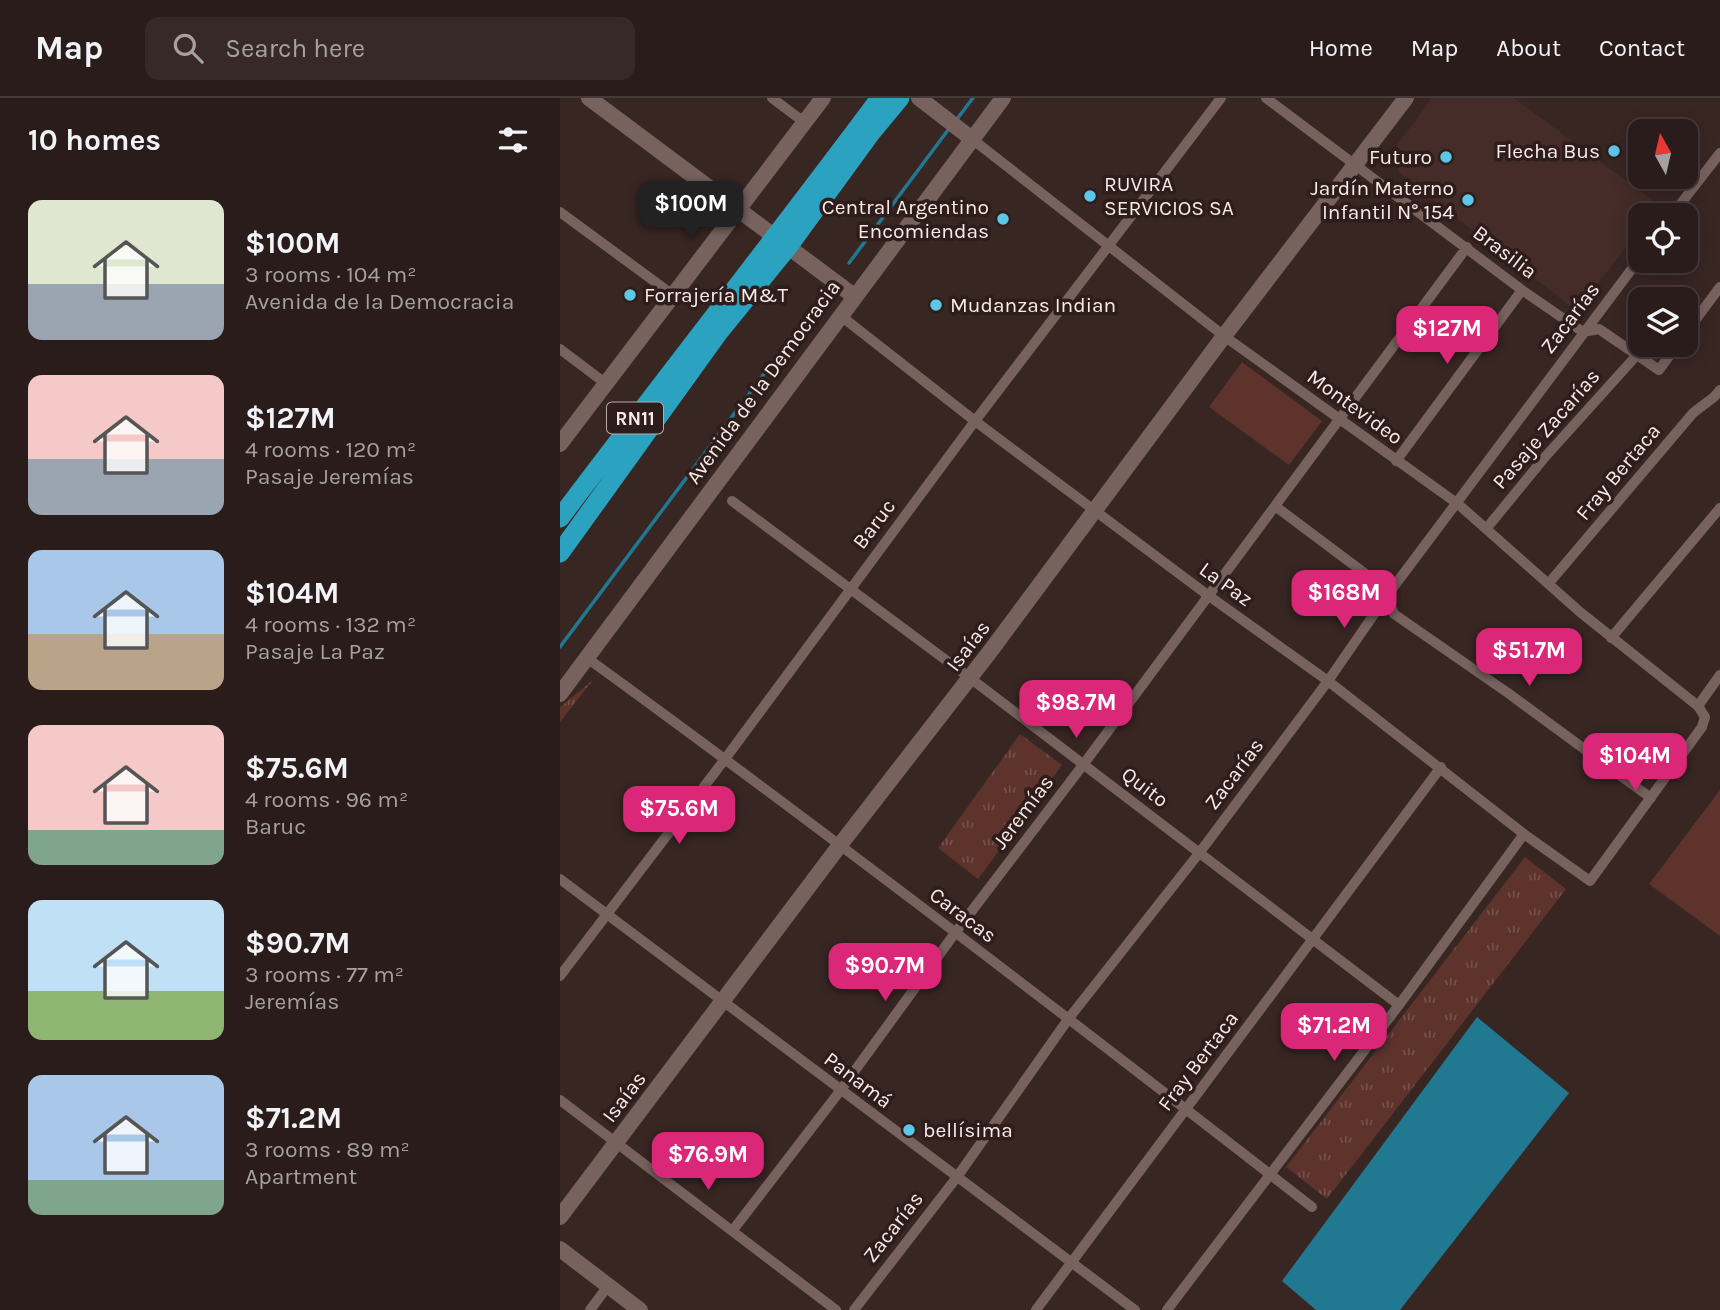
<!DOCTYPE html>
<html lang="en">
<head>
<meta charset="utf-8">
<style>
	body { margin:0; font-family:Karla,sans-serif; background:#362927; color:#f1f3f6; height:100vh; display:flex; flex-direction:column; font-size:26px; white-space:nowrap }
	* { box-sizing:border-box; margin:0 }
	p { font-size:23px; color:#a5a1a2 }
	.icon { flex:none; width:38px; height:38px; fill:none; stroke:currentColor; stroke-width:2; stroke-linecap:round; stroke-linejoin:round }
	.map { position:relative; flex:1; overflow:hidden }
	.sheet { display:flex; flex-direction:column; background:#2a1c1a; width:560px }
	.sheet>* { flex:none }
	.needle { width:46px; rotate:352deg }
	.controls { position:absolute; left:1068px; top:21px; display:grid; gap:14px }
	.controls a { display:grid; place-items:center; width:70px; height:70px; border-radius:14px; background:#2a1c1a; box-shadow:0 4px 18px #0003,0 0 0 2px #463a39; font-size:35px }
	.price { position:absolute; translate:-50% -60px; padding:0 16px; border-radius:14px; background:#db2777; color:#fff; font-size:23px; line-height:46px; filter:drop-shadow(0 2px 4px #0008) }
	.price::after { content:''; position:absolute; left:50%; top:42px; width:21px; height:16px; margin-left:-10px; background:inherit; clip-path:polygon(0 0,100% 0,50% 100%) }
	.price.active { background:#222; color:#fff }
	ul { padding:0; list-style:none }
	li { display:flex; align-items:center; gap:21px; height:175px; padding:0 28px }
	li span { display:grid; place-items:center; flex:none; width:196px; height:140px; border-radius:14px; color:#555 }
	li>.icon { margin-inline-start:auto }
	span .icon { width:84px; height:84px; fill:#fffc; stroke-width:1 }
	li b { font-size:30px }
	h2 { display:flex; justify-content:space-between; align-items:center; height:84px; padding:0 28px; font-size:30px }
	header { display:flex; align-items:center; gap:42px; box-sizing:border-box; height:98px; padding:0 35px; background:#2a1c1a; border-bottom:2px solid #463a39 }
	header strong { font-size:33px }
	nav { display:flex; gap:38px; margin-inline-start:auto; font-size:24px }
	.search { width:490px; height:63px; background:#362927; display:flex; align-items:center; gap:18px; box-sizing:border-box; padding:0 24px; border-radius:14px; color:#a5a1a2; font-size:26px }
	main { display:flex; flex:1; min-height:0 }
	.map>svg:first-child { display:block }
	.built { fill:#452c28 }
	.grass { fill:#5d332c }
	.park { fill:url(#park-tufts) }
	.water { fill:#207991 }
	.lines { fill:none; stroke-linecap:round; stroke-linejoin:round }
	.stream { stroke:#207991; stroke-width:3.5 }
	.street { stroke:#77625e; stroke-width:10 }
	.secondary { stroke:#77625e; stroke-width:16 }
	.highway { stroke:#2ca2c1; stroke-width:19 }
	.poi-dot { fill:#5cc7e7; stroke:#2e1d1a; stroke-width:2.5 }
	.labels { text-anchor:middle; stroke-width:7; stroke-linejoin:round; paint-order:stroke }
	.shield { fill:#2e1d1a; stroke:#bbacaa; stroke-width:2 }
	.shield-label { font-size:19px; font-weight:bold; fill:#f7eae8 }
	.poi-label { font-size:21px; fill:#f7eae8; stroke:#2e1d1a; text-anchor:end }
	.street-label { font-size:21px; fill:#f7eae8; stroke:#2e1d1a }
</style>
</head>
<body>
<header>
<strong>Map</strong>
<div class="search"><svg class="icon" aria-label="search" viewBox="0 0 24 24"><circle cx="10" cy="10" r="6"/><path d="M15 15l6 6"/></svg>Search here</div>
<nav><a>Home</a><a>Map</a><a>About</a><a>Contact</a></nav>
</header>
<main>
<section class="sheet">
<h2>10 homes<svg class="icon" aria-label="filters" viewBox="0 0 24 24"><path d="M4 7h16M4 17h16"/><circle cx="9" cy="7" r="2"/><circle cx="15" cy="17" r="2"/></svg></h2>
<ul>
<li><span style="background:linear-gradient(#dfe7d0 60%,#9aa5b1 0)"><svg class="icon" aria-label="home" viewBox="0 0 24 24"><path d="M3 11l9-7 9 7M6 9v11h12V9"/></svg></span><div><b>$100M</b><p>3 rooms · 104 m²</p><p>Avenida de la Democracia</p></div></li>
<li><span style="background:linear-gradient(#f6c9c9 60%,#9aa5b1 0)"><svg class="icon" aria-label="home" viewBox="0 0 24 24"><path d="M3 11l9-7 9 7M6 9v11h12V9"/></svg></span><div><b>$127M</b><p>4 rooms · 120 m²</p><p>Pasaje Jeremías</p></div></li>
<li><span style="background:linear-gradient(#a9c7e8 60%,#b9a48a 0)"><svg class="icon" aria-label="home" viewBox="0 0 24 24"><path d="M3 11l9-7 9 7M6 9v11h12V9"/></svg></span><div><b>$104M</b><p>4 rooms · 132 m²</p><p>Pasaje La Paz</p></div></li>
<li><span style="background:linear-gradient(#f6c9c9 75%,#7fa58c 0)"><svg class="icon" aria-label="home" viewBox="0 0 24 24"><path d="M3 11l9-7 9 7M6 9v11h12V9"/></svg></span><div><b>$75.6M</b><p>4 rooms · 96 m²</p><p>Baruc</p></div></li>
<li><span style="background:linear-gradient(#bfe0f5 65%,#8fb573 0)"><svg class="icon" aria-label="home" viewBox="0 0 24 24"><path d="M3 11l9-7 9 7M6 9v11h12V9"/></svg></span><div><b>$90.7M</b><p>3 rooms · 77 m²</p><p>Jeremías</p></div></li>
<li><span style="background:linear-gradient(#a9c7e8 75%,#7fa58c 0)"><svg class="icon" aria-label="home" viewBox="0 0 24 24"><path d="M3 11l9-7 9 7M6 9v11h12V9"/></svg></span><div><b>$71.2M</b><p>3 rooms · 89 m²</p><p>Apartment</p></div></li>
</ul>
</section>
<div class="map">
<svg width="1160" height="1212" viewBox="0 0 1160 1212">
	<defs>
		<pattern id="park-tufts" width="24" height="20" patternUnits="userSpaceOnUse" patternTransform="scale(1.75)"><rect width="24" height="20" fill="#5d332c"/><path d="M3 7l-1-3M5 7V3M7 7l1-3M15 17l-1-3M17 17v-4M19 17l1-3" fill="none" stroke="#75514b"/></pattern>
	</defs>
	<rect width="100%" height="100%" fill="#382623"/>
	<path class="built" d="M872,0H954L1099,107L1091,117H1080V132L1019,209L1013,210L839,75L837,47Z"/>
	<path class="grass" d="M682,264L762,323L729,367L649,309Z
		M1160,692V838L1089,786Z"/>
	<path class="park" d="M33,582L0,624V609Z
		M460,636L502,667L418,781L378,750Z
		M965,759L1006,791L767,1101L726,1069Z"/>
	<path class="water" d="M917,919L1009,995L840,1212H756L722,1183Z"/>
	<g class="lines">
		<path class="stream" d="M397,21L413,0
			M289,165L388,32
			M0,549L263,197"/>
		<path class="street" d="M212,0L244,24
			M706,0L962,192L1023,234L1039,231L1099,272L1117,247
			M0,114L113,197
			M1112,117L1160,55
			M281,218L415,323L649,498L768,583L964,736L1030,783L1142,629L1145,619L1138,608L1020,514L898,406L664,238L412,41
			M1125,236L1160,189
			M0,251L45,285
			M836,363L962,192
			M172,403L410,580L839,907
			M715,408L823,489L834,516L948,595L1091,700
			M926,431L985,359L1076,258
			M989,485L1133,315L1154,299L1160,292
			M1051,540L1160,410
			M27,560C272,738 513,923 752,1109
			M1138,608L1160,577
			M0,781L575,1212
			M0,878L165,661L415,323L661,0
			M0,1002L276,1212
			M173,1132L280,993L395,835L523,667L907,149
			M30,1212L48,1188
			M294,1212L397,1079L509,920L640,754L768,583L826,499L1080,160
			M476,1212L881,669
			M607,1212L839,907L964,736"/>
		<path class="secondary" d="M29,0L294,198
			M359,0L412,41
			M0,346L263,0
			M0,596L443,0
			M0,1119L280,747L432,551L664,238L846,0
			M0,1151L80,1212"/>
		<path class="highway" d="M0,420C106,279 215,141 320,0
			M0,455L159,234L228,149L311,35L340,0"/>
	</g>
	<g class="poi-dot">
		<circle cx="1054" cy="53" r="7"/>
		<circle cx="886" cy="59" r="7"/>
		<circle cx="530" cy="98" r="7"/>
		<circle cx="908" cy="102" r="7"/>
		<circle cx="443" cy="121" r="7"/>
		<circle cx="70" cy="197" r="7"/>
		<circle cx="376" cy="207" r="7"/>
		<circle cx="349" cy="1032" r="7"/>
	</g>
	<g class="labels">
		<rect class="shield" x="47" y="304.5" width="56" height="31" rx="5"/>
		<g class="shield-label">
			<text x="75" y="327">RN11</text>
		</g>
		<g class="poi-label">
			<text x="1040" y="60">Flecha Bus</text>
			<text x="872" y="66">Futuro</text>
			<text x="544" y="93" text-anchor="start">RUVIRA<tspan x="544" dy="24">SERVICIOS SA</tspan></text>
			<text x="894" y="97">Jardín Materno<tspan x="894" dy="24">Infantil N° 154</tspan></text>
			<text x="429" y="116">Central Argentino<tspan x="429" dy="24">Encomiendas</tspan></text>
			<text x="84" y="204" text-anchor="start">Forrajería M&amp;T</text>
			<text x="390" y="214" text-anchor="start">Mudanzas Indian</text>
			<text x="363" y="1039" text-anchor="start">bellísima</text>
		</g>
		<g class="street-label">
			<text transform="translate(945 154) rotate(37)" y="7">Brasilia</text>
			<text transform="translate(1010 220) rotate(-53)" y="7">Zacarías</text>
			<text transform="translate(203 284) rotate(-54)" y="7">Avenida de la Democracia</text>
			<text transform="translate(795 309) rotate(36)" y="7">Montevideo</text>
			<text transform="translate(986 331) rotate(-49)" y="7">Pasaje Zacarías</text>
			<text transform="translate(1058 374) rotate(-50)" y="7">Fray Bertaca</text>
			<text transform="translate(314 426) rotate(-53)" y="7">Baruc</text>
			<text transform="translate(666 486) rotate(36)" y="7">La Paz</text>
			<text transform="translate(408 548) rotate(-53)" y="7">Isaías</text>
			<text transform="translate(674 676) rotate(-53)" y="7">Zacarías</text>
			<text transform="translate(585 689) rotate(37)" y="7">Quito</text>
			<text transform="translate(463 714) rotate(-53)" y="7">Jeremías</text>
			<text transform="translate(403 817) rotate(37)" y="7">Caracas</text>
			<text transform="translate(638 963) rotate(-53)" y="7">Fray Bertaca</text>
			<text transform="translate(298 982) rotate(37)" y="7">Panamá</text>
			<text transform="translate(64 999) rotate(-53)" y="7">Isaías</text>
			<text transform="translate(333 1129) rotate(-52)" y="7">Zacarías</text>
		</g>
	</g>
</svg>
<div class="controls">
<a><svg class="needle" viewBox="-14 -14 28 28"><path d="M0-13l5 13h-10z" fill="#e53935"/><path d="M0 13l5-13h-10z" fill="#a5a1a2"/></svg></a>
<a><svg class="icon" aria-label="locate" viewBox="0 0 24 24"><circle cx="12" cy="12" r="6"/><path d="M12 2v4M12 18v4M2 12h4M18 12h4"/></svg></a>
<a><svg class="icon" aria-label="layers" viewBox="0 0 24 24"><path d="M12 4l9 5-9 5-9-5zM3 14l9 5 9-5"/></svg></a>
</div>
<b class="price active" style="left:131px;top:143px">$100M</b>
<b class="price" style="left:887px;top:268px">$127M</b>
<b class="price" style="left:784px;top:532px">$168M</b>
<b class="price" style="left:969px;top:590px">$51.7M</b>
<b class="price" style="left:516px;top:642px">$98.7M</b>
<b class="price" style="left:1075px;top:695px">$104M</b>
<b class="price" style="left:119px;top:748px">$75.6M</b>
<b class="price" style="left:325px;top:905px">$90.7M</b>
<b class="price" style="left:774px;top:965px">$71.2M</b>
<b class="price" style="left:148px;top:1094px">$76.9M</b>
</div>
</main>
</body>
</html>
